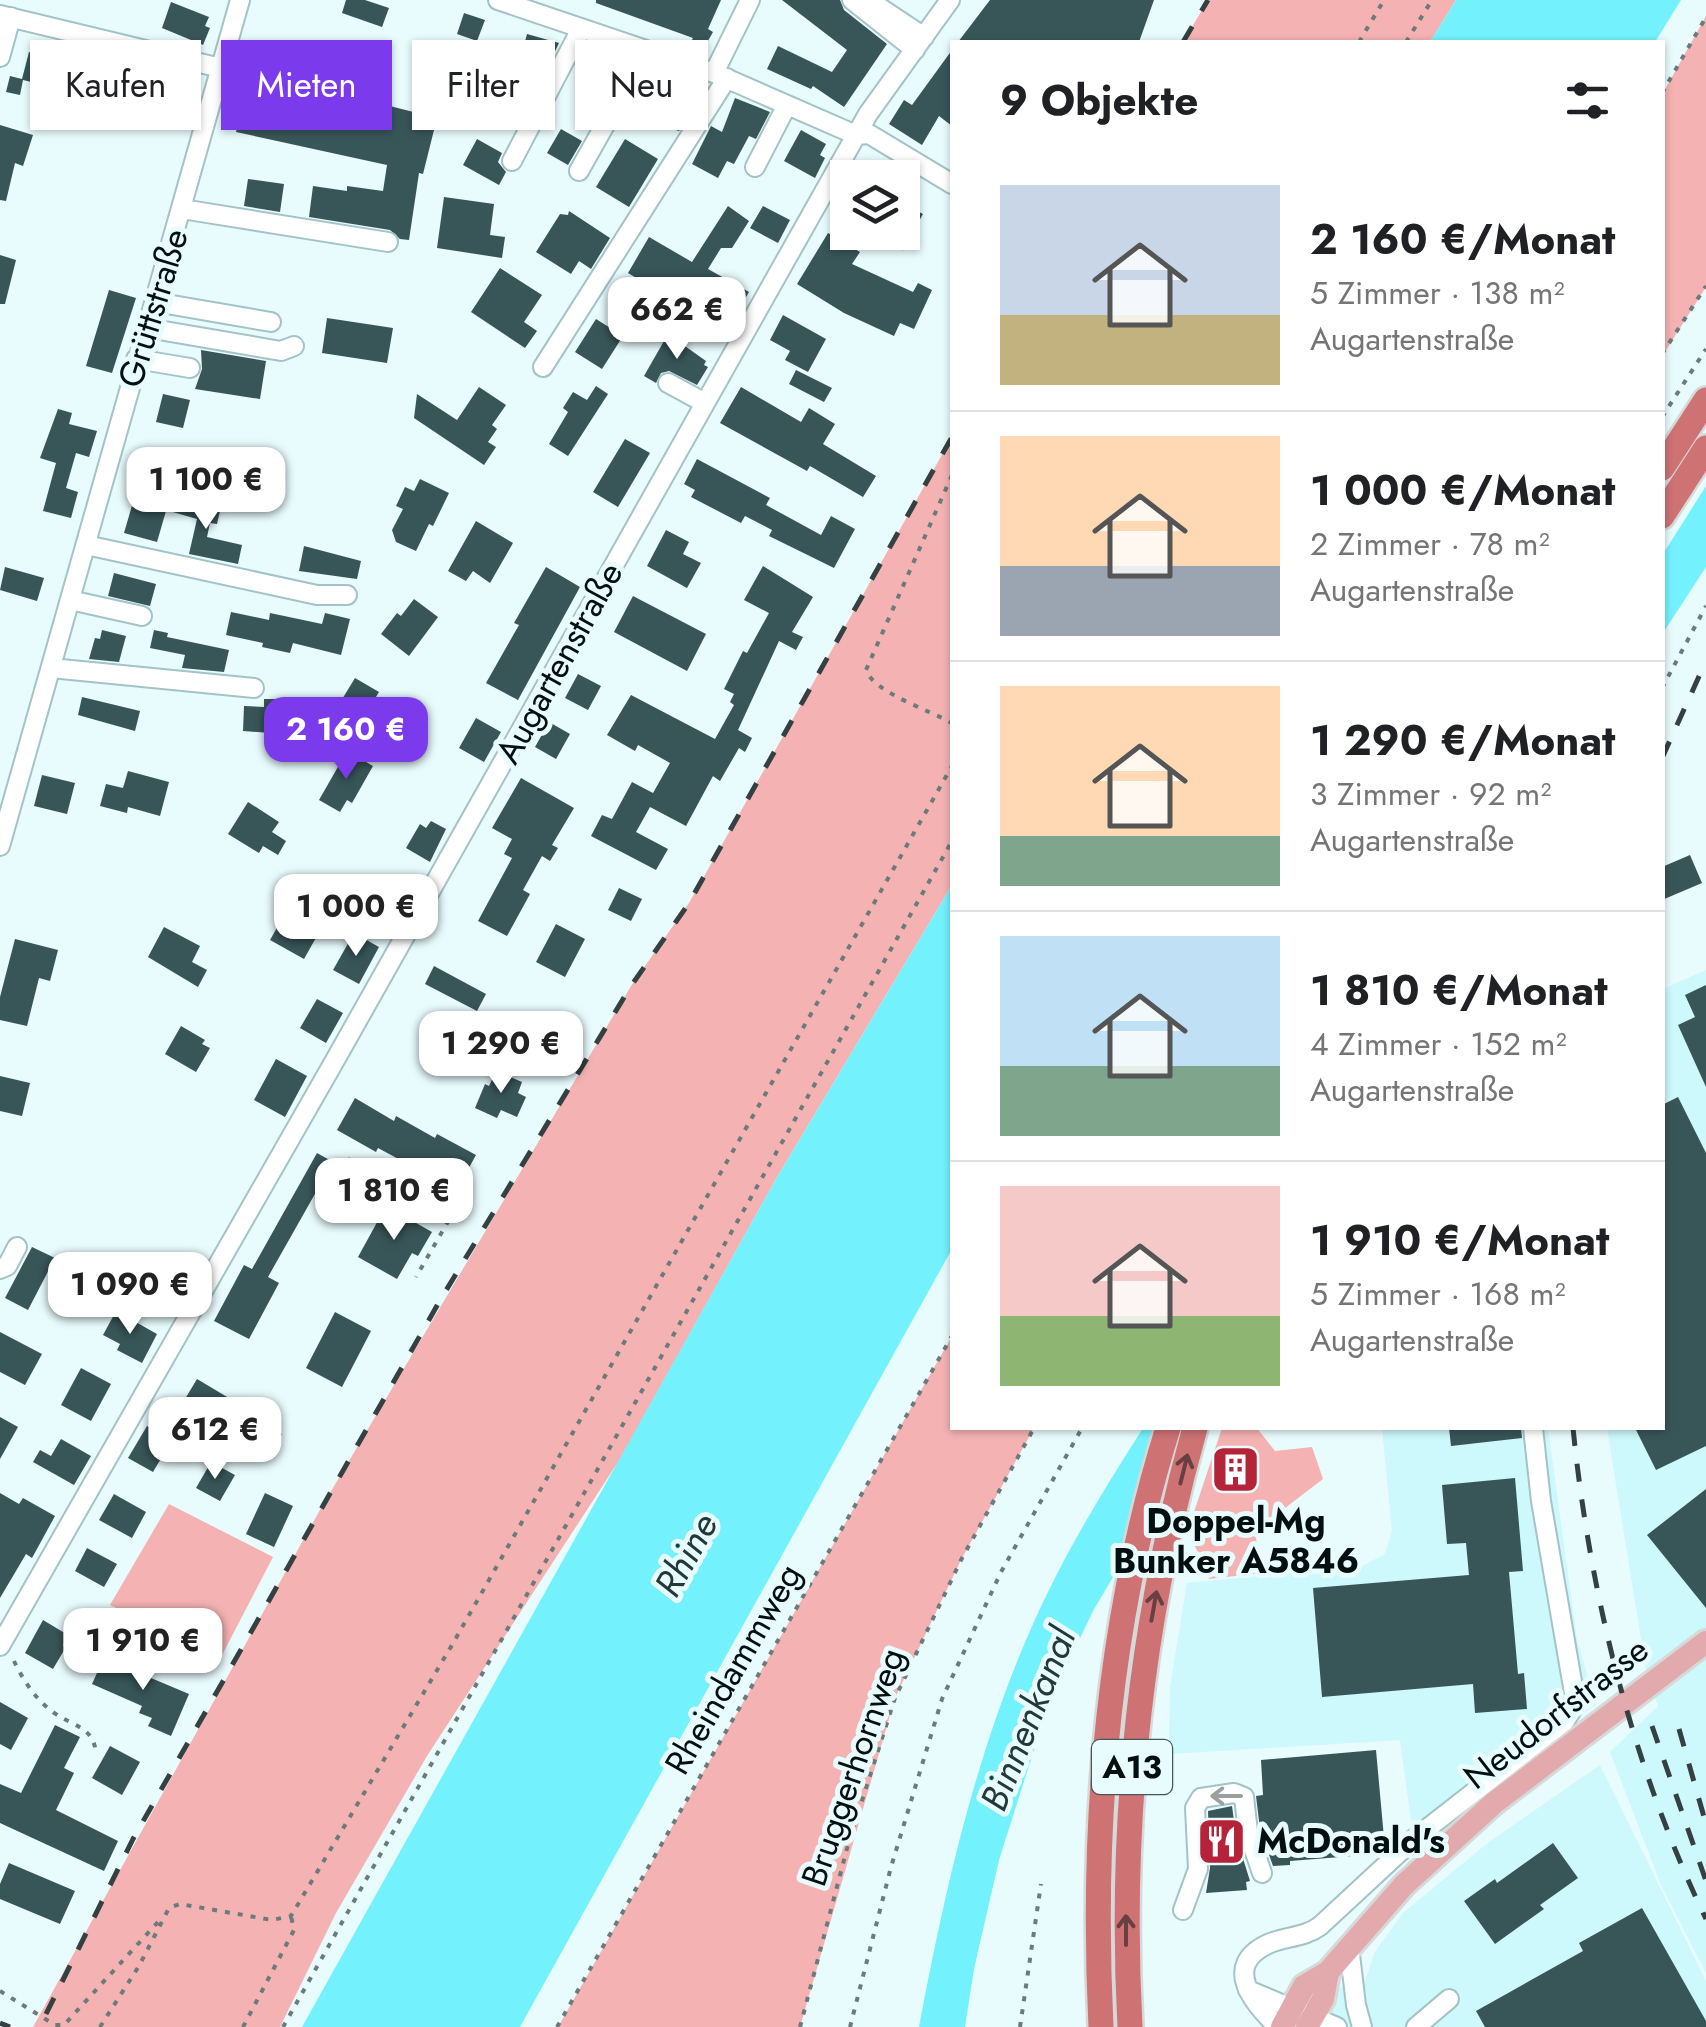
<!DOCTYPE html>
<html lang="de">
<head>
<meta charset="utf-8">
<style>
	body { margin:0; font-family:Jost,sans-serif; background:#f2f2f2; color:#202124; height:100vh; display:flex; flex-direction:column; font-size:38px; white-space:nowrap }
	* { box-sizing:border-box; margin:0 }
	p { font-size:32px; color:#757577 }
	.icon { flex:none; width:55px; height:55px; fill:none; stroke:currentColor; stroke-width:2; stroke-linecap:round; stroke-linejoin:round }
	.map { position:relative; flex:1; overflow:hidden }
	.panel { position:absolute; left:950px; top:40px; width:715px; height:1390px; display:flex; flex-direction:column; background:#fff; border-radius:0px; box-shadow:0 2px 8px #0004 }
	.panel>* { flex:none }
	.hud { position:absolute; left:30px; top:40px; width:770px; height:90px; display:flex; gap:20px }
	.buttons { position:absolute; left:830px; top:160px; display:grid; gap:20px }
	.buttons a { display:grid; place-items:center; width:90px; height:90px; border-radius:0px; background:#fff; box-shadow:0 2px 8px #0004; font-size:50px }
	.price { position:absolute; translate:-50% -85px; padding:0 22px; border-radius:20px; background:#fff; color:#222; font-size:32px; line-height:65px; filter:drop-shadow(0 2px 5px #0008) }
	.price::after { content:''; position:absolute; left:50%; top:60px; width:30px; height:22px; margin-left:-15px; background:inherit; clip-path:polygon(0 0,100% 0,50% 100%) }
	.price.selected { background:#7c3aed; color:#fff }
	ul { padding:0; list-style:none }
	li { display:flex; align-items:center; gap:30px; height:250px; padding:0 50px }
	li+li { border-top:2px solid #e0e0e0 }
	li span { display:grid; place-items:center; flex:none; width:280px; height:200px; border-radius:0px; color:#555 }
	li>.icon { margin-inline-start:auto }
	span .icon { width:120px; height:120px; fill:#fffc; stroke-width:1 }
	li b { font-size:42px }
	h2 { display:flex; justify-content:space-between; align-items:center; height:120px; padding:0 50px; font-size:42px }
	.pill { padding:0 35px; border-radius:0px; background:#fff; box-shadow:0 2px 8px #0004; font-size:35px; line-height:90px }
	.pill.selected { background:#7c3aed; color:#fff }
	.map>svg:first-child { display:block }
	.built { fill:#cdf8fc }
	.green { fill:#f5b2b2 }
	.water { fill:#73f2fd }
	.building { fill:#385558 }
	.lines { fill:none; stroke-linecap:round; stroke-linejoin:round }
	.minor-casing { stroke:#a3c3c6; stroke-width:22 }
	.major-casing { stroke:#d7d9d9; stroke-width:28 }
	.highway-casing { stroke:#d7d9d9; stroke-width:30 }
	.path { stroke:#6b7a7b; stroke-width:4; stroke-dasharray:5 8; stroke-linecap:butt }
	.minor { stroke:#fff; stroke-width:18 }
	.major { stroke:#e2aaac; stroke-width:22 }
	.highway { stroke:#ce7274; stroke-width:25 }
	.rail { stroke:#344041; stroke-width:5; stroke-dasharray:18 18; stroke-linecap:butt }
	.oneway { stroke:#694042 }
	.oneway2 { stroke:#9b9f9f }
	.labels { text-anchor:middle; stroke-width:10; stroke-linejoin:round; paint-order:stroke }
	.shield { fill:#e8fbfd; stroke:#485657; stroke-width:2.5 }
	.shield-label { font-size:32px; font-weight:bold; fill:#040f10 }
	.street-label { font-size:35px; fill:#040f10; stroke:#e8fbfd }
	.poi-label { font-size:35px; font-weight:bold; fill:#040f10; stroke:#e8fbfd }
	.water-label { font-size:38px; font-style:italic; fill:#22383a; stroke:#e8fbfd }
</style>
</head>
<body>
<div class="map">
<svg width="1706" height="2027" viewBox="0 0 1706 2027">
	<rect width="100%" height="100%" fill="#e8fbfd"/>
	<path class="built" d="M1706,970V1973L1661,1885L1610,1752L1658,1706L1647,1676L1607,1428H1662L1663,989Z
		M1382,1428H1548L1577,1640L1596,1705L1412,1827L1400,1740L1169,1754L1170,1687L1187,1583L1362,1566L1385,1554L1392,1531Z
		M1600,1765L1706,1981V2027H1318L1338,1987L1364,1984L1375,1952L1403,1913L1489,1842Z"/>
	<path class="green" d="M1208,0H1456L1430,42H1183Z
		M1706,16V287L1663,355V93Z
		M952,437V885L776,1179L620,1459L427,1756L336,1913L280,2027H33L321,1508L631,986L689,903Z
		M952,1336V1428H1034L961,1560L895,1698L800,2027H558Z
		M1222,1428H1257L1275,1451L1312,1447L1323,1479L1255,1531L1261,1573L1209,1579L1188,1530Z
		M169,1504L273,1557L220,1659L110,1605Z"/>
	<path class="water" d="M1456,0H1681L1655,42H1430Z
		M1706,486V567L1663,633V554Z
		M952,885V1249L520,2027H302L776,1179Z
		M1143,1428H1201L1093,1611L1049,1703L999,1860L974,1969L965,2027H919C947,1878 981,1729 1048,1592C1075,1536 1110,1480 1143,1428Z"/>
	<path class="building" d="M346,0H365L389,8L382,27L342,13Z
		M596,0H721L708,29L713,32L704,48L691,42L693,38L596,3Z
		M782,0H840L844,10L887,44L844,107L813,86L811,89L767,69L778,46L832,72L847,50Z
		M990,0H1154L1139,42H958Z
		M171,2L209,17L205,26L210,28L203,45L162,28Z
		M464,13L485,20L477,41L457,34Z
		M527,34L559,43L548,66L541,64L532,96L520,119L500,109L515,79L510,77L514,62L519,64Z
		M952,50V126L939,116L922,145L889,124L904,100L912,105Z
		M43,51L56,54L48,86L23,80L20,95L6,92L10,76L22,79L29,52L42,55Z
		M596,56L624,65L609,91L587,85Z
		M301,80L328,86L327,90L437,118L423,174L419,173L409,240L400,239L390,230L309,217L313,186L347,191V186L383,191L387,165L236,132L247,89L296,101Z
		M658,95L694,107L679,131L646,120Z
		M735,98L770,112L756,139L749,136L734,164L727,161L718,178L692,164L711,126L722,132Z
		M0,125L33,135L23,166L15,163L6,201L0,200Z
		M561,129L582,141L568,165L547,153Z
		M801,130L826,144L820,155L825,158L815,178L784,161Z
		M477,139L502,153L498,162L506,172L499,185L463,165Z
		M625,139L658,159L629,207L596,187Z
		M248,179L284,184L280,212L244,206Z
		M444,197L494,204L490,235L505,237L502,258L437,248Z
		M902,203L923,214L902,251Z
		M728,206L749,221L732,248H721L708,269L749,292L730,324L676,292L672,299L628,273L649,237L692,262Z
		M763,206L790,220L778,243L750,228Z
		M569,211L610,238L591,269L579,261L571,274L536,252L560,214L568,215Z
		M828,233L860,252L852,264L913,292L918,283L932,290L914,329L900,323L894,336L844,313L797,284Z
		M0,255L16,260L5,304H0Z
		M500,268L542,295L524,322L537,331L525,348L471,312Z
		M109,290L136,298L112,373L86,366Z
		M783,315L826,339L808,372L785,360L790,351L770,340Z
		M327,318L393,328L387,363L322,353Z
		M596,319L623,336L602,369L575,352Z
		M668,334L706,361L704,365L708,367L697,385L669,371L661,373L656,383L644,376Z
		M201,350L266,361L260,399L195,389L202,369Z
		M796,370L832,388L824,402L789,384Z
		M596,386L608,394L568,456L549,444L568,412L563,408L573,392L587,400Z
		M479,387L506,405L492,425L497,429L488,442L496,447L484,465L414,418L417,394L457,420Z
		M741,387L801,422L809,408L835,424L823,444L876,476L863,497L810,466L807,471L720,423Z
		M163,394L190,400L183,428L156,422Z
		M58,409L72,413L69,424L97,431L89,457L76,453L66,488L78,492L71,518L43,511L56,463L40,458Z
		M625,439L650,453L618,507L593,492Z
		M697,459L770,498L766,505L821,535L831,516L855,529L834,568L769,536L772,530L745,516L741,523L691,497L695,490L684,484Z
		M420,479L449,493L433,526L429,524L416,551L396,542L392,530L403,509L396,506L405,487L414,491Z
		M170,497L220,511L217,524L210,523L207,537L242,545L238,564L189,554L197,519L166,510Z
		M133,502L166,511L157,542L124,533Z
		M476,521L513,543L490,583L473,571L466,581L448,571Z
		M666,530L689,542L683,554L701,563L687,588L647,566Z
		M304,546L361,561L357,579L299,571Z
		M763,566L813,597L792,632L803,637L796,650L779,641L738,730L752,738L745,752L739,748L720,781L713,776L686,826L650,807L636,832L668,849L656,870L591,836L602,815L612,819L632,782L653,793L670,763L638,745L635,751L607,735L631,695L715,739L734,705L730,702L734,694L724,689L743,651L747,653L769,613L744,600Z
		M5,567L44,578L37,601L0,590Z
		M546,567L580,587L518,700L486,683L519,625L514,623Z
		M114,573L156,584L150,606L108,596Z
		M633,596L706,634L687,671L614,632Z
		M414,599L438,617L409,656L381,634L397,613L401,616Z
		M231,612L269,620L270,613L322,624L325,613L350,619L341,655L293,643L290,653L262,647L263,643L226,635Z
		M102,630L126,636L119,662L89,659L95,638L100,639Z
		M154,630L168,633L167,637L229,650L224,672L182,668L185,655L150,648Z
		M578,674L601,686L588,710L565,698Z
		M355,678L379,692L365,715L341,701Z
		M82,697L140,711L135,731L78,715Z
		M264,699H287L285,734L243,731L244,706L264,707Z
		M476,718L501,732L484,762L459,748Z
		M549,722L570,734L556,759L535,747Z
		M347,751L373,766L352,803L347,800L340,812L319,800Z
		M128,771L169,782L160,816L128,807L127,813L100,806L106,784L123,788Z
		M42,775L75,783L67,814L34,806Z
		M521,778L574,808L552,845L558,848L550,861L542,856L523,890L530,894L507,936L478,921L512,858L504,854L512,839L492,828Z
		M248,802L279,822L272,832L286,841L278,855L263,846L259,853L228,834Z
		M431,821L446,829L430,862L406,848L420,824L426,828Z
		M1690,855L1702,883L1662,900V867Z
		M379,876L405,891L395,917L391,915L388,920L362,905Z
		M619,888L642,899L631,921L608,910Z
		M292,901L326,920L304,959L270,940Z
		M556,924L585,939L565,977L536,962Z
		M164,927L200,946L192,962L207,970L198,987L148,957Z
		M354,933L379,947L359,984L333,970Z
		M15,939L58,950L50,981L39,978L27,1026L0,1020V997Z
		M434,966L486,994L477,1011L425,984Z
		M1706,985V1087L1678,1025L1695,1017L1685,995Z
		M317,999L343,1013L326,1043L300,1028Z
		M181,1026L205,1040L202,1044L210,1048L196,1072L165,1054Z
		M276,1059L307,1076L285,1117L254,1100Z
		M496,1071L522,1082L518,1093L526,1097L517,1117L501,1110L497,1118L475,1108L485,1084L489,1086Z
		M0,1076L30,1083L22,1116L0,1111Z
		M1678,1097L1706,1153V1446L1656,1470L1635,1428H1662V1105Z
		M355,1098L394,1121L396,1116L435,1138L437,1134L476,1155L459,1186L419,1165L417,1169L378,1148L376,1152L337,1130Z
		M317,1153L333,1162L268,1277L279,1283L249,1339L214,1321L244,1265L252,1269Z
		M386,1206L432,1232L418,1256L412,1253L397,1279L358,1257Z
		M32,1247L55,1258L28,1310L5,1298Z
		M116,1311L157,1334L142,1363L117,1350L120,1344L103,1335Z
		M335,1312L371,1331L342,1387L306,1368Z
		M0,1332L42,1354L25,1385L0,1372Z
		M81,1368L111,1384L91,1421L61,1405Z
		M197,1379L244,1407L246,1404L270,1416L265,1426L282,1434L268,1461L247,1451L251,1442L182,1404Z
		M0,1417L18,1427L0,1459Z
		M147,1426L172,1440L153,1472L128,1458Z
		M1449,1428H1521L1522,1438L1451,1446Z
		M61,1439L91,1456L74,1485L33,1462L40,1450L51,1456Z
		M1233,1450L1256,1473L1239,1489L1216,1466Z
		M211,1462L235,1475L220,1501L196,1488Z
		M1515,1478L1523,1571L1509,1572L1518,1674L1524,1673L1527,1709L1475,1713L1473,1684L1322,1697L1313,1588L1469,1575L1466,1543L1447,1544L1442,1485Z
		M1706,1489V1608L1647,1535Z
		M0,1493L19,1504L23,1498L55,1516L32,1558L26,1554L0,1598Z
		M265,1493L293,1506L274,1547L246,1534Z
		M114,1494L146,1512L132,1538L99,1520Z
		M87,1548L117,1564L104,1587L75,1571Z
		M43,1620L68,1635L63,1645L66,1647L53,1669L25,1653Z
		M106,1653L134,1666L132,1670L189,1694L171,1736L148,1726L152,1718L139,1713L142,1706L92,1684Z
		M0,1702L28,1718L11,1750L0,1744Z
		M55,1725L80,1737L64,1768L74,1773L56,1810L118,1841L104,1871L0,1823V1784L21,1793Z
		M110,1746L140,1762L122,1795L92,1778Z
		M1376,1750L1384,1838L1365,1839L1366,1855L1290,1861V1865L1273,1866L1260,1829L1256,1796L1263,1795L1261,1760Z
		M1232,1806L1236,1836L1250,1881L1246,1882L1247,1890L1206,1893L1210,1868L1208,1811Z
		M1553,1843L1578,1878L1540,1905L1544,1909L1495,1944L1464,1901L1495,1879L1497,1883Z
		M9,1863L75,1891L60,1924L0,1899V1884Z
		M1642,1908L1706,2021V2027H1485L1476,2011L1583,1951L1579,1943Z"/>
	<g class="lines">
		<defs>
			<path id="minor" d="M498,0L714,73L856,135L869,134L952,184
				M852,0L915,50
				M873,3L924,37
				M0,15L287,84
				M0,57L11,17
				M714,73L750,0
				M640,107L659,56
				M512,161L581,29
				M755,167L787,105
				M579,171L646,52
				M182,209L388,242
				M155,302L271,322
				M147,328L281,351L294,346
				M136,359L190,368
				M543,367L727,78
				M668,383L705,403
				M86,545L317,595H347
				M70,600L142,616
				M51,668L254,688
				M0,846L240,0
				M0,1269L7,1266L17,1247
				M0,1646L334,1062L868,114L950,0
				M1183,1910L1198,1869L1195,1808L1201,1798L1234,1793L1244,1797L1248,1832L1262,1873
				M1349,1946L1356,2005L1362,2027
				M1248,1990L1337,2027
				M1278,2027C1254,2004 1221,1966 1268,1944C1285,1936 1304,1938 1320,1926L1415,1838L1564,1722L1574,1707V1693L1541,1501L1533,1428
				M1416,2027L1449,1999"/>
			<path id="major" d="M1282,2027L1304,1986L1328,1972L1404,1885L1494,1803L1706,1642
				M1307,2027L1323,1999L1328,1972"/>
			<path id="highway" d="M1662,468L1706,400
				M1662,516L1706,448
				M1101,2027C1091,1826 1108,1620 1168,1428
				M1130,2027C1119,1824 1140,1623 1195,1428"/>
		</defs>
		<use href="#minor" class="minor-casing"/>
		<use href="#major" class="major-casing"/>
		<use href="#highway" class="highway-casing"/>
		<path class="path" d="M1359,42L1384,0
			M1406,42L1432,0
			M1662,93L1706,17
			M1662,354L1706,286
			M1662,417L1706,349
			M952,475L866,670C873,692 931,711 952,723
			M1662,688L1706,606
			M348,1159L368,1167L393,1159C417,1171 465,1183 450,1218L416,1277
			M14,1661C23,1680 36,1700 53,1712C73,1727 94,1726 96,1754
			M0,1991L55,2025H64L158,1922
			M100,2027L139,1966L169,1908L180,1904L272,1920L291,1916L452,1645L952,766
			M243,2027L294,1930L291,1916
			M283,2027L952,841
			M557,2027L952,1336
			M800,2027L849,1841L895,1698L961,1560L1034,1428
			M850,2027L891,1867L942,1699L1001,1572L1082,1428
			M1020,2027L1041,1884"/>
		<use href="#minor" class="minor"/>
		<use href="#major" class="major"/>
		<use href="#highway" class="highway"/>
		<path class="rail" d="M1183,42L1208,0
			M1662,758L1706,661
			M1573,1428C1590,1596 1632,1765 1706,1919
			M1652,1726L1706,1881
			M1679,1729L1706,1824
			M46,2014L133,1839L442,1297L631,986L689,903L952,437
			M0,2023L10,2027"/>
	</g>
	<defs><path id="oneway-shaft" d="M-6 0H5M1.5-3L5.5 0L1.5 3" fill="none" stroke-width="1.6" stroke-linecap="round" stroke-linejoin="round" transform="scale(2.5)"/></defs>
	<g class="oneway">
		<use href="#oneway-shaft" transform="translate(1184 1469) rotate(-76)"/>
		<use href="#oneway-shaft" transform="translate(1154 1606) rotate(-80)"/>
		<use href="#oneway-shaft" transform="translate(1126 1930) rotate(-90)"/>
	</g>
	<use class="oneway2" href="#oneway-shaft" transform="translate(1226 1796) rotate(-180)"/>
	<defs>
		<symbol id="building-square" viewBox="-11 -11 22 22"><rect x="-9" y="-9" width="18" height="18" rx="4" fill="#b52338" stroke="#e8fbfd"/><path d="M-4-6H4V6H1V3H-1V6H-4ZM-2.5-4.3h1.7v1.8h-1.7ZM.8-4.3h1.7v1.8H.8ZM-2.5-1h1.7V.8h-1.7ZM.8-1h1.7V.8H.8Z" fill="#fff"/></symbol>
		<symbol id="restaurant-square" viewBox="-11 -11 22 22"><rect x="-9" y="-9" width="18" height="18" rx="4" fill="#b52338" stroke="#e8fbfd"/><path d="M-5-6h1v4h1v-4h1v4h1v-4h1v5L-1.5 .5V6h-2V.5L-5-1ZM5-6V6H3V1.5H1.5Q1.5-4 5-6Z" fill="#fff"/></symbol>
	</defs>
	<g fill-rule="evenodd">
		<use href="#building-square" x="1208" y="1442" width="55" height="55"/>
		<use href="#restaurant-square" x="1194" y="1814" width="55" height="55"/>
	</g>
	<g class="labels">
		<rect class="shield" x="1092" y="1740" width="80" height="54" rx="8"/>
		<g class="shield-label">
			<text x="1132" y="1778">A13</text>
		</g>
		<g class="street-label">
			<text transform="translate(153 308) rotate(-73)" y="12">Grüttstraße</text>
			<text transform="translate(559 663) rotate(-61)" y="12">Augartenstraße</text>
			<text transform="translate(733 1669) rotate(-60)" y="12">Rheindammweg</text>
			<text transform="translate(1556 1713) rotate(-38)" y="12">Neudorfstrasse</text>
			<text transform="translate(853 1767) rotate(-71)" y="12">Bruggerhornweg</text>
		</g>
		<g class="poi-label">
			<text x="1236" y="1533">Doppel-Mg<tspan x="1236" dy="40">Bunker A5846</tspan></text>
			<text x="1257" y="1853" text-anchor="start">McDonald's</text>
		</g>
		<g class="water-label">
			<text transform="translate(686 1555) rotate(-61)" y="13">Rhine</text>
			<text transform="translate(1028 1719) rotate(-68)" y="13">Binnenkanal</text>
		</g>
	</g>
</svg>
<div class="buttons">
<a><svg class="icon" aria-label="layers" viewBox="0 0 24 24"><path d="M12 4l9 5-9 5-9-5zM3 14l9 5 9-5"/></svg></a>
</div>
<b class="price" style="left:677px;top:362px">662 €</b>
<b class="price" style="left:206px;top:532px">1 100 €</b>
<b class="price selected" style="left:346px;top:782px">2 160 €</b>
<b class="price" style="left:356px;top:959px">1 000 €</b>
<b class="price" style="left:501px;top:1096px">1 290 €</b>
<b class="price" style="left:394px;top:1243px">1 810 €</b>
<b class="price" style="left:130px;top:1337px">1 090 €</b>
<b class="price" style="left:215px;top:1482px">612 €</b>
<b class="price" style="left:143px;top:1693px">1 910 €</b>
<div class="hud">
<a class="pill">Kaufen</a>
<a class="pill selected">Mieten</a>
<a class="pill">Filter</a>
<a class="pill">Neu</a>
</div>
<section class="panel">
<h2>9 Objekte<svg class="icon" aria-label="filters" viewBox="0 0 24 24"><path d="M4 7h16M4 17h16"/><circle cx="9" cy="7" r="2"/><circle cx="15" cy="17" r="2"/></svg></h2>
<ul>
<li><span style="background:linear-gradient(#c9d6e8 65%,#c2b280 0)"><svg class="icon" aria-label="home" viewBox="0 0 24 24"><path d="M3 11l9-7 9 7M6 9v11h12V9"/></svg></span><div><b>2 160 €/Monat</b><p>5 Zimmer · 138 m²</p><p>Augartenstraße</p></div></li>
<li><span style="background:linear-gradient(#ffd9b3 65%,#9aa5b1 0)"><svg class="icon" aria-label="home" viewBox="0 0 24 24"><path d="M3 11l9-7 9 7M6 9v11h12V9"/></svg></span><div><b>1 000 €/Monat</b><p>2 Zimmer · 78 m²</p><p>Augartenstraße</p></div></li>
<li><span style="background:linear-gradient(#ffd9b3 75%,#7fa58c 0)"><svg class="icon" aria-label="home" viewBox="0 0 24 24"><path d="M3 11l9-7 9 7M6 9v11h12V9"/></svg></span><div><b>1 290 €/Monat</b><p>3 Zimmer · 92 m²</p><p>Augartenstraße</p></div></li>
<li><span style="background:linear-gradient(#bfe0f5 65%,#7fa58c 0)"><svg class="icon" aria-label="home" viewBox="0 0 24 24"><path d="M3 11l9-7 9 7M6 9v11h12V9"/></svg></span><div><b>1 810 €/Monat</b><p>4 Zimmer · 152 m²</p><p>Augartenstraße</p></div></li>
<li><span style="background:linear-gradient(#f6c9c9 65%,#8fb573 0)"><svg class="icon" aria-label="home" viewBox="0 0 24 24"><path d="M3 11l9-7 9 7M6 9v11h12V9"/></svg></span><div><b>1 910 €/Monat</b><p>5 Zimmer · 168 m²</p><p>Augartenstraße</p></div></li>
</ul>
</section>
</div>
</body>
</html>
